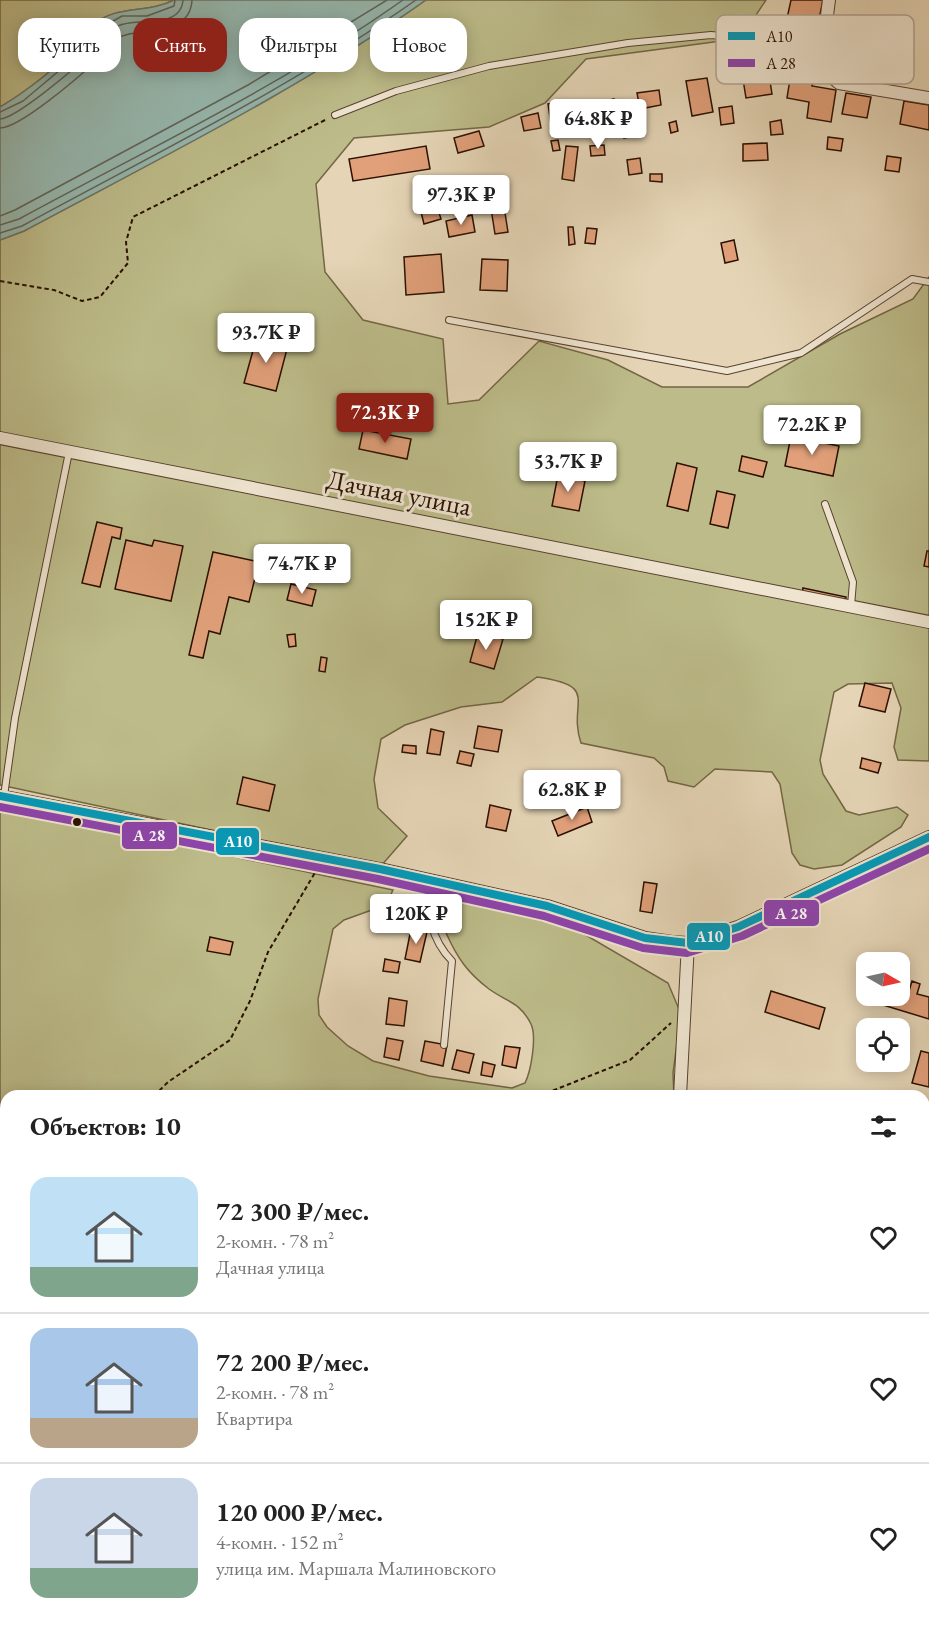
<!DOCTYPE html>
<html lang="ru">
<head>
<meta charset="utf-8">
<style>
	body { margin:0; font-family:"EB Garamond",serif; background:#f6f6f6; color:#222; height:100vh; display:flex; flex-direction:column; font-size:22px; white-space:nowrap }
	* { box-sizing:border-box; margin:0 }
	p { font-size:20px; color:#767676 }
	.icon { flex:none; width:33px; height:33px; fill:none; stroke:currentColor; stroke-width:2; stroke-linecap:round; stroke-linejoin:round }
	.map { position:relative; flex:1; overflow:hidden }
	.drawer { position:absolute; left:0px; top:1090px; width:930px; height:536px; display:flex; flex-direction:column; background:#fff; border-radius:18px 18px 0 0; box-shadow:0 3px 15px #0003 }
	.drawer>* { flex:none }
	.top-card { position:absolute; left:18px; top:18px; width:600px; height:54px; display:flex; gap:12px }
	.needle { width:39px; rotate:99deg }
	.buttons { position:absolute; left:856px; top:952px; display:grid; gap:12px }
	.buttons a { display:grid; place-items:center; width:54px; height:54px; border-radius:12px; background:#fff; box-shadow:0 3px 15px #0003; font-size:30px }
	.price { position:absolute; translate:-50% -51px; padding:0 14px; border-radius:6px; background:#fff; color:#222; font-size:20px; line-height:39px; filter:drop-shadow(0 2px 3px #0008) }
	.price::after { content:''; position:absolute; left:50%; top:36px; width:18px; height:14px; margin-left:-9px; background:inherit; clip-path:polygon(0 0,100% 0,50% 100%) }
	.price.selected { background:#8f2418; color:#fff }
	ul { padding:0; list-style:none }
	li { display:flex; align-items:center; gap:18px; height:150px; padding:0 30px }
	li+li { border-top:2px solid #e0e0e0 }
	li span { display:grid; place-items:center; flex:none; width:168px; height:120px; border-radius:18px; color:#555 }
	li>.icon { margin-inline-start:auto }
	span .icon { width:72px; height:72px; fill:#fffc; stroke-width:1 }
	li b { font-size:26px }
	h2 { display:flex; justify-content:space-between; align-items:center; height:72px; padding:0 30px; font-size:26px }
	.pill { padding:0 21px; border-radius:18px; background:#fff; box-shadow:0 3px 15px #0003; font-size:21px; line-height:54px }
	.pill.selected { background:#8f2418; color:#fff }
	.map>svg:first-child { display:block }
	.green { fill:#bcbb89; stroke:#736644; stroke-width:1.5 }
	.water { fill:#96b8af; stroke:#6b7569; stroke-width:1.5 }
	.lines { fill:none; stroke-linecap:round; stroke-linejoin:round }
	.shore { stroke:#606458; stroke-width:1.5 }
	.building { fill:#e1a07a; stroke:#2a1000; stroke-width:1.5 }
	.service-casing { stroke:#59412e; stroke-width:8 }
	.minor-casing { stroke:#59412e; stroke-width:14 }
	.path { stroke:#2a1000; stroke-width:2; stroke-dasharray:4.5 3; stroke-linecap:butt }
	.service { stroke:#eee4d0; stroke-width:6 }
	.minor { stroke:#eee4d0; stroke-width:12 }
	.bus-1-casing { stroke:#eee4d0; stroke-width:12 }
	.bus-2-casing { stroke:#eee4d0; stroke-width:12 }
	.bus-1 { stroke:#049ab9; stroke-width:8 }
	.bus-2 { stroke:#8e44ad; stroke-width:8 }
	.bus-dot { fill:#2a1000; stroke:#eee4d0; stroke-width:2 }
	.labels { text-anchor:middle; stroke-width:6; stroke-linejoin:round; paint-order:stroke }
	.street-label { font-size:27px; fill:#2a1000; stroke:#eee4d0 }
	.key { fill:#eee4d0; stroke:#b3a492; stroke-width:1.5 }
	.key-label { font-size:16px; fill:#2a1000 }
	.line-badge { stroke:#eee4d0; stroke-width:2 }
	.badge-label { font-size:16px; text-anchor:middle; font-weight:bold; fill:#fff }
</style>
</head>
<body>
<div class="map">
<svg width="929" height="1625" viewBox="0 0 929 1625">
	<rect width="100%" height="100%" fill="#e5d5b6"/>
	<filter id="stains"><feTurbulence type="fractalNoise" baseFrequency=".00333" numOctaves="4"/><feColorMatrix values="0 0 0 0 .2 0 0 0 0 .09 0 0 0 0 .02 0 0 0 .5 -.17"/></filter>
	<radialGradient id="worn" r=".72"><stop offset=".6" stop-color="#630" stop-opacity="0"/><stop offset="1" stop-color="#630" stop-opacity=".3"/></radialGradient>
	<path class="green" d="M0,0H174C148,14 115,4 92,26C87,31 85,40 80,45C58,66 26,92 0,107Z
		M426,0H766L752,21L758,38L753,45L736,39L586,59L545,103L489,127L354,138L316,184L325,272L363,320L443,339L448,404L479,400L539,341L608,360L662,387H748L840,334L913,299L929,277V761L898,760L894,747L901,708L892,683L848,684L834,692L820,760L823,774L846,811L859,815L897,807L908,815L901,827L842,865L814,869L800,865L792,853L780,784L772,772L715,769L694,787L668,781L664,767L654,758L581,743C567,702 602,686 537,677L502,702L461,707L405,725L381,739L374,779L378,808L407,836L381,866L0,785V240L24,231C160,158 300,89 426,0Z
		M0,808L393,890L386,905L344,920L333,929L318,999L319,1015L327,1027L348,1046L373,1061L429,1076L512,1088L525,1083C531,1071 537,1037 531,1024C520,1002 507,1002 489,989C468,973 458,959 447,935C440,919 441,911 454,899L560,920L668,983L681,1014L673,1073L674,1096H6V1620H924V1222L929,1215V1625H0Z"/>
	<path class="water" d="M174,0H426C300,89 160,158 24,231L0,240V107C26,92 58,66 80,45C85,40 87,31 92,26C115,4 147,14 174,0Z"/>
	<g class="lines">
		<path class="shore" d="M0,112L23,101L85,49L97,30L122,16H147L174,6L175,0
			M0,119C17,118 75,68 90,54C95,49 97,40 103,35C108,31 118,25 124,24C141,19 181,28 183,0
			M0,128C20,128 80,76 96,61C102,55 104,47 110,42C132,24 190,41 192,0
			M0,216L15,210L248,85L387,0
			M0,225L19,219C148,149 283,85 403,0
			M0,233L22,226C154,154 292,87 416,0"/>
	</g>
	<path class="building" d="M791,0H823L817,29L786,23Z
		M768,68L772,94L746,98L742,73Z
		M791,73L814,77L812,86L836,90L831,122L807,118L809,102L787,98Z
		M707,78L713,112L692,116L686,81Z
		M659,90L661,105L640,109L637,93Z
		M846,93L871,97L867,118L842,114Z
		M614,99L619,126L602,130L597,103Z
		M569,101L572,120L551,124L548,104Z
		M904,101L929,105V130L900,124Z
		M732,106L734,123L721,125L719,108Z
		M538,113L541,128L524,131L521,117Z
		M636,118L639,135L624,138L621,120Z
		M781,120L783,134L771,135L770,122Z
		M676,121L678,131L671,133L669,123Z
		M479,131L484,146L458,153L454,138Z
		M828,137L843,139L841,151L827,149Z
		M558,140L560,150L553,151L551,141Z
		M767,143L768,160L743,161V144Z
		M604,145L605,155L591,156L590,146Z
		M426,146L430,169L353,181L349,159Z
		M566,146L578,147L574,181L562,179Z
		M887,156L901,158L899,172L885,170Z
		M640,158L642,173L629,175L627,160Z
		M650,174H662V182L650,181Z
		M502,194L508,232L495,234L489,196Z
		M436,203L441,219L424,224L420,208Z
		M472,215L475,232L449,237L446,221Z
		M568,227H573L575,244L569,245Z
		M587,228L597,229L595,244L585,243Z
		M734,240L738,260L725,263L721,243Z
		M441,254L444,292L406,295L404,257Z
		M482,259L508,260L507,291L480,290Z
		M257,336L288,345L276,391L244,383Z
		M363,430L411,439L407,459L359,449Z
		M791,436L839,446L833,476L785,466Z
		M742,456L767,462L763,477L739,471Z
		M677,463L697,468L688,511L667,506Z
		M558,475L585,481L579,511L552,506Z
		M717,491L735,495L728,528L710,524Z
		M97,522L122,528L120,539L112,537L100,587L82,583Z
		M126,540L152,546L154,540L183,546L171,601L115,589Z
		M927,551H929V567L924,566Z
		M213,552L259,562L249,602L229,597L220,634L209,631L203,658L189,655Z
		M291,584L316,590L312,606L287,600Z
		M803,588L846,597L843,609L801,601Z
		M478,633L503,639L494,669L470,662Z
		M295,634L296,646L289,647L287,635Z
		M321,657L327,658L325,672L319,671Z
		M865,683L891,689L885,712L859,706Z
		M478,726L502,730L498,752L474,748Z
		M431,729L444,732L440,755L427,753Z
		M403,745L416,746V754L402,752Z
		M460,751L474,754L471,766L457,763Z
		M862,758L881,763L878,773L860,768Z
		M243,777L275,785L269,811L237,804Z
		M588,783L601,788L597,798L585,793Z
		M490,805L511,810L506,831L486,827Z
		M587,807L592,822L558,836L552,821Z
		M644,882L657,884L652,913L640,911Z
		M411,929L427,932L420,962L405,959Z
		M210,937L233,942L230,955L207,951Z
		M385,959L400,962L398,973L383,971Z
		M867,973V996H900V989L909,991L912,981L920,984L917,994L929,997V1019L860,998Z
		M771,991L825,1008L819,1029L765,1012Z
		M389,998L407,1001L404,1026L386,1024Z
		M387,1038L403,1041L399,1060L384,1057Z
		M425,1041L447,1045L443,1066L421,1061Z
		M505,1046L520,1048L516,1068L502,1065Z
		M457,1050L474,1054L469,1073L452,1069Z
		M921,1051L929,1053V1087L912,1083Z
		M483,1062L495,1065L492,1077L481,1075Z"/>
	<g class="lines">
		<defs>
			<path id="service" d="M335,115L396,91L489,66L628,43L711,35L823,46
				M449,320L727,371L801,353L912,279L929,282
				M825,504L853,582L851,606
				M4,796L15,718L69,452
				M425,879C427,910 430,939 452,961L444,1045
				M925,1214L929,1207"/>
			<path id="minor" d="M829,0L823,46L824,70L839,83L929,98
				M0,438L929,622
				M0,796L380,869L547,906L645,938L672,942L688,943L738,927L929,837
				M680,1096L688,943
				M647,1625L648,1620"/>
		</defs>
		<use href="#service" class="service-casing"/>
		<use href="#minor" class="minor-casing"/>
		<path class="path" d="M0,281L54,290L82,301L100,297L128,263L126,242L133,217L327,119
			M545,1095L554,1096
			M154,1096L168,1082L230,1040L250,1001L268,952L316,871
			M539,1096L630,1060L671,1023
			M0,1110L6,1111
			M0,1548L6,1551
			M80,1620L82,1625
			M128,1620L145,1625
			M444,1620L446,1625
			M222,1625L224,1620
			M291,1625L303,1620
			M608,1625L609,1620"/>
		<use href="#service" class="service"/>
		<use href="#minor" class="minor"/>
		<defs>
			<path id="bus-1" d="M0,796L380,869L547,906L645,938L688,943L738,927L929,837"/>
			<path id="bus-2" d="M0,807L378,879L544,916L643,948L687,953L742,936L929,849"/>
		</defs>
		<use href="#bus-1" class="bus-1-casing"/>
		<use href="#bus-2" class="bus-2-casing"/>
		<use href="#bus-1" class="bus-1"/>
		<use href="#bus-2" class="bus-2"/>
	</g>
	<circle class="bus-dot" cx="77" cy="822" r="5"/>
	<g class="labels">
		<g class="street-label">
			<text transform="translate(399 493) rotate(11)" y="9">Дачная улица</text>
		</g>
	</g>
	<rect x="716" y="15" width="198" height="69" rx="9" class="key"/>
	<rect x="728" y="32" width="27" height="8" fill="#049ab9"/>
	<rect x="728" y="59" width="27" height="8" fill="#8e44ad"/>
	<g class="key-label">
		<text x="766" y="42">А10</text>
		<text x="766" y="69">А 28</text>
	</g>
	<g class="line-badge">
		<rect x="121" y="821" width="57" height="29" rx="6" fill="#8e44ad"/>
		<rect x="215" y="827" width="45" height="29" rx="6" fill="#049ab9"/>
		<rect x="763" y="899" width="57" height="28" rx="6" fill="#8e44ad"/>
		<rect x="686" y="922" width="45" height="29" rx="6" fill="#049ab9"/>
	</g>
	<g class="badge-label">
		<text x="149" y="841">А 28</text>
		<text x="238" y="847">А10</text>
		<text x="791" y="919">А 28</text>
		<text x="709" y="942">А10</text>
	</g>
	<rect width="100%" height="100%" filter="url(#stains)"/>
	<rect width="100%" height="100%" fill="url(#worn)"/>
</svg>
<div class="buttons">
<a><svg class="needle" viewBox="-14 -14 28 28"><path d="M0-13l5 13h-10z" fill="#e53935"/><path d="M0 13l5-13h-10z" fill="#767676"/></svg></a>
<a><svg class="icon" aria-label="locate" viewBox="0 0 24 24"><circle cx="12" cy="12" r="6"/><path d="M12 2v4M12 18v4M2 12h4M18 12h4"/></svg></a>
</div>
<b class="price" style="left:598px;top:150px">64.8K ₽</b>
<b class="price" style="left:461px;top:226px">97.3K ₽</b>
<b class="price" style="left:266px;top:364px">93.7K ₽</b>
<b class="price selected" style="left:385px;top:444px">72.3K ₽</b>
<b class="price" style="left:812px;top:456px">72.2K ₽</b>
<b class="price" style="left:568px;top:493px">53.7K ₽</b>
<b class="price" style="left:302px;top:595px">74.7K ₽</b>
<b class="price" style="left:486px;top:651px">152K ₽</b>
<b class="price" style="left:572px;top:821px">62.8K ₽</b>
<b class="price" style="left:416px;top:945px">120K ₽</b>
<div class="top-card">
<a class="pill">Купить</a>
<a class="pill selected">Снять</a>
<a class="pill">Фильтры</a>
<a class="pill">Новое</a>
</div>
<section class="drawer">
<h2>Объектов: 10<svg class="icon" aria-label="filters" viewBox="0 0 24 24"><path d="M4 7h16M4 17h16"/><circle cx="9" cy="7" r="2"/><circle cx="15" cy="17" r="2"/></svg></h2>
<ul>
<li><span style="background:linear-gradient(#bfe0f5 75%,#7fa58c 0)"><svg class="icon" aria-label="home" viewBox="0 0 24 24"><path d="M3 11l9-7 9 7M6 9v11h12V9"/></svg></span><div><b>72 300 ₽/мес.</b><p>2-комн. · 78 m²</p><p>Дачная улица</p></div><svg class="icon" aria-label="heart" viewBox="0 0 24 24"><path d="M12 20l-8-8c-3-5 5-10 8-4 3-6 11-1 8 4z"/></svg></li>
<li><span style="background:linear-gradient(#a9c7e8 75%,#b9a48a 0)"><svg class="icon" aria-label="home" viewBox="0 0 24 24"><path d="M3 11l9-7 9 7M6 9v11h12V9"/></svg></span><div><b>72 200 ₽/мес.</b><p>2-комн. · 78 m²</p><p>Квартира</p></div><svg class="icon" aria-label="heart" viewBox="0 0 24 24"><path d="M12 20l-8-8c-3-5 5-10 8-4 3-6 11-1 8 4z"/></svg></li>
<li><span style="background:linear-gradient(#c9d6e8 75%,#7fa58c 0)"><svg class="icon" aria-label="home" viewBox="0 0 24 24"><path d="M3 11l9-7 9 7M6 9v11h12V9"/></svg></span><div><b>120 000 ₽/мес.</b><p>4-комн. · 152 m²</p><p>улица им. Маршала Малиновского</p></div><svg class="icon" aria-label="heart" viewBox="0 0 24 24"><path d="M12 20l-8-8c-3-5 5-10 8-4 3-6 11-1 8 4z"/></svg></li>
</ul>
</section>
</div>
</body>
</html>
